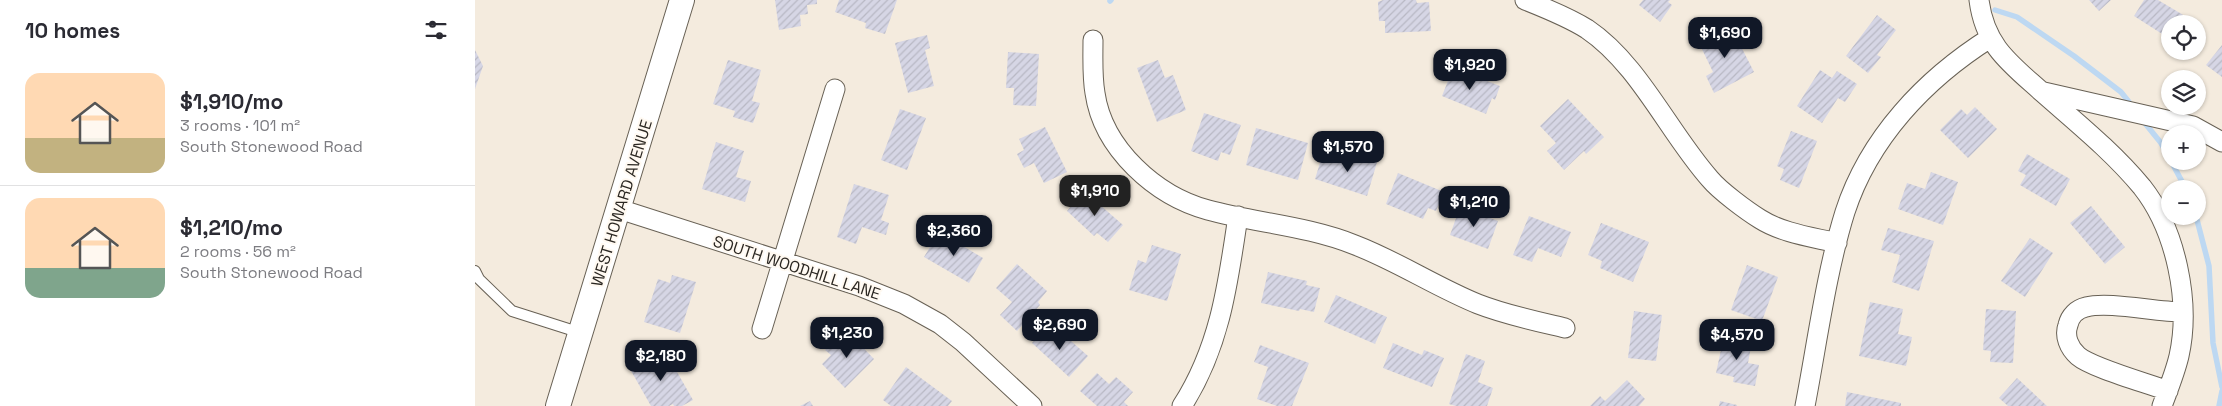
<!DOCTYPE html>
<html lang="en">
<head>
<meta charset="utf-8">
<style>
	body { margin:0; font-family:"Space Grotesk",sans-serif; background:#f7f7f7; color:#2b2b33; height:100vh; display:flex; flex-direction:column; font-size:19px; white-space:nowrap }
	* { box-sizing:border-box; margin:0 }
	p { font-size:16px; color:#7c7c81 }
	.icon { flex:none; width:28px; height:28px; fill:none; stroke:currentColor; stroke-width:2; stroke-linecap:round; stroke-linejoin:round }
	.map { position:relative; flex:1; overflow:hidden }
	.drawer { display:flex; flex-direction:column; background:#fff; width:475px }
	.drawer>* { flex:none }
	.controls { position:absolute; left:1686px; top:15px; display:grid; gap:10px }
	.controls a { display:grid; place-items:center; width:45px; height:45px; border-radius:50%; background:#fff; box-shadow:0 1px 4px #0004; font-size:25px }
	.price { position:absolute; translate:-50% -42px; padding:0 11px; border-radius:10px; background:#111827; color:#fff; font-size:16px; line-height:32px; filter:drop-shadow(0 1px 2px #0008) }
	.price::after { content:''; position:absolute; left:50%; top:30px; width:15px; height:11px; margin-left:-8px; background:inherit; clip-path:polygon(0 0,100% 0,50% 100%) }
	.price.selected { background:#222; color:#fff }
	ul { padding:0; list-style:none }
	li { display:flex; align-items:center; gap:15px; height:125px; padding:0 25px }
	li+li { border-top:1px solid #e1e1e2 }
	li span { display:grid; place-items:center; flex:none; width:140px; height:100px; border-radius:15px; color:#555 }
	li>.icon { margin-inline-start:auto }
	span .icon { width:60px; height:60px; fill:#fffc; stroke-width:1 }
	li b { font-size:21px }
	h2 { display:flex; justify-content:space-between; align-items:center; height:60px; padding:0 25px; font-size:21px }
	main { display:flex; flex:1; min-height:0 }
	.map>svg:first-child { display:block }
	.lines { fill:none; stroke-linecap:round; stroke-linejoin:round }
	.stream { stroke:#bdd8f2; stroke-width:5.5 }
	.building { fill:url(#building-hatch) }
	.service-casing { stroke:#686155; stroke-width:12 }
	.minor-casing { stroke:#686155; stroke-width:21 }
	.tertiary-casing { stroke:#686155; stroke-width:26 }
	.service { stroke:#fff; stroke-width:10 }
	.minor { stroke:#fff; stroke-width:19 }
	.tertiary { stroke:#fff; stroke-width:24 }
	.labels { text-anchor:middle; stroke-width:4; stroke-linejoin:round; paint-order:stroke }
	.street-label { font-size:16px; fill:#2b2722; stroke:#fff9f1 }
</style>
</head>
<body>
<main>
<section class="drawer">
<h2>10 homes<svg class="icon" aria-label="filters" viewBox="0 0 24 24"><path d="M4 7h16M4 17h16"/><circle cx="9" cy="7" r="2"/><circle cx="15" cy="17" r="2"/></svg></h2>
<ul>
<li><span style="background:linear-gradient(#ffd9b3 65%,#c2b280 0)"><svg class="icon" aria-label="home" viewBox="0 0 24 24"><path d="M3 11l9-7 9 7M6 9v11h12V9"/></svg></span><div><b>$1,910/mo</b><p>3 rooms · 101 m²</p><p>South Stonewood Road</p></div></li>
<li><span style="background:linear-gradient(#ffd9b3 70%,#7fa58c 0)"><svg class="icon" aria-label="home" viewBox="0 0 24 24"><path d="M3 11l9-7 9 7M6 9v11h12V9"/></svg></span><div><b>$1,210/mo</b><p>2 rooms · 56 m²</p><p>South Stonewood Road</p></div></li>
</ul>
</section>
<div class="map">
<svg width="1747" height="406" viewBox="0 0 1747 406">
	<defs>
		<pattern id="building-hatch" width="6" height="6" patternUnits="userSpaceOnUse" patternTransform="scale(1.25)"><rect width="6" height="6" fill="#d6d6e5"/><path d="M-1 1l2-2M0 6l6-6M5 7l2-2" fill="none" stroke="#b8b8c4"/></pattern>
	</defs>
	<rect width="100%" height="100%" fill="#f4ebde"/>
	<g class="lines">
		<path class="stream" d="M635,1L636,0
			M1520,10L1542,17L1599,56L1646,92L1654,102
			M1669,122L1686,143L1695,160
			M1696,161L1711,189
			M1721,216L1734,266L1738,343L1747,387
			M1744,406L1747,391"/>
	</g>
	<path class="building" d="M300,0H342V4L332,5L333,14L325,15L326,26L304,30Z
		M364,0H422L410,34L390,28L391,23L360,12Z
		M908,0H941L942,3L954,2L956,31L910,33V21H904L903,2Z
		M1168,0H1195L1193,2L1197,5L1185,22L1164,5Z
		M1614,0H1636L1624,11Z
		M1669,0H1683L1715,19L1712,24H1695V39L1659,16Z
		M1402,15L1421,30L1402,55L1406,57L1393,73L1371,56Z
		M1255,25L1279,72L1239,93L1231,76L1238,72L1223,41Z
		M452,35L455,48L450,50L459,86L433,93L420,43Z
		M1747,45V77L1731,65Z
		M0,50L8,66L0,89Z
		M533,52L564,54L561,106L538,105L539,88H531Z
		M253,60L286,70L277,101L285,103L278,123L258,117L260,111L238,104Z
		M683,60L690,78L698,75L711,110L682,122L662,68Z
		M978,68L1025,86L1020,100L1017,98L1011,114L967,96Z
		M1345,70L1357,78L1362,71L1382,84L1370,102L1363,98L1347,123L1322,106Z
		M1093,99L1129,137L1111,154L1109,151L1089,170L1072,151L1081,143L1065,126Z
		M1500,107L1522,129L1493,158L1465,130L1486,109L1492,115Z
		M425,109L451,118L432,170L406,160Z
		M729,113L766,125L755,155L746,152L743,161L716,151Z
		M570,127L592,172L569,183L559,163L549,168L542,154L549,150L544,139Z
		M781,128L833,143L823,180L771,165Z
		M1316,131L1342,141L1324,188L1305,180L1309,169L1302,166Z
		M241,142L269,151L261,177L276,181L270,202L227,189Z
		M848,153L878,163L881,153L903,159L892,196L840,179Z
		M1552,154L1595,179L1581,206L1545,185L1551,175L1543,171Z
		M1456,172L1483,182L1468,225L1423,209L1432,183L1450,189Z
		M923,173L969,192L961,211L953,208L948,219L911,204Z
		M379,184L414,195L406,220L414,223L411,235L387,227L381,244L362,237Z
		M609,191L648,225L633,242L622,233L619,236L592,211Z
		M1616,206L1650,247L1630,264L1595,223Z
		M985,207L1023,221L1013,249L975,235Z
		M1054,216L1096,232L1086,257L1063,248L1057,262L1038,255Z
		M1126,223L1174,242L1158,282L1125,268L1127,261L1113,255Z
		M1413,228L1459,241L1444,291L1417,282L1425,255L1406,250Z
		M464,232L508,258L494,283L449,257Z
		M1555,238L1578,253L1550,297L1526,281Z
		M677,245L706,254L692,301L654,290L663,260L671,263Z
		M542,264L572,291L563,302L565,305L542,331L525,315L537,302L521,288Z
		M1272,265L1303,277L1287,321L1256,310Z
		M793,272L832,281L831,285L845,288L839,312L825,309L824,311L786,303Z
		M197,275L221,282L205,333L169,322L183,279L195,283Z
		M861,295L912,317L900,344L849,322Z
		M1395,302L1428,309L1423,334L1437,337L1431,366L1384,356Z
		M1511,309L1541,311L1538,363L1515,362L1516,351L1508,350Z
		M1159,311L1187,315L1181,361L1153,358Z
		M572,326L583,337L587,333L613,356L594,377L557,343Z
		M371,330L399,359L370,388L347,364L356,355L350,350Z
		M1249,336L1277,341L1273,363L1284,365L1280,386L1258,382L1259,377L1241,373Z
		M918,343L947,355L949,350L969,358L957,387L908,368Z
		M785,345L834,363L817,406H802L782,399L793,367L779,362Z
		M189,349L218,400L207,406H199L198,404L194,406H176L155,369Z
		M991,354L1010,361L1003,382L1018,388L1012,406H981L974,404Z
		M431,367L477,401L473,406H416L408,400Z
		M622,373L634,384L641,377L658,392L649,402L653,406H622L605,391Z
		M1542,378L1572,406H1533L1524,398Z
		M1152,380L1170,399L1164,406H1115L1125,396L1130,401Z
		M1372,392L1426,403V406H1370Z
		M335,401L338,406H325Z
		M1245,401L1262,405V406H1244Z"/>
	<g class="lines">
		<defs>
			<path id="service" d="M0,271L4,279L37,311L106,333"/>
			<path id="minor" d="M1050,0C1070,8 1093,17 1112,29C1164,64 1194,133 1235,179C1245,191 1272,211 1285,219C1307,233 1337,237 1362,243
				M1504,0C1510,47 1536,64 1568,93C1602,123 1638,152 1667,187C1701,230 1716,302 1704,356C1700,373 1693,390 1687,406
				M618,40C618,58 617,76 620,93C628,149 681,196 733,210C781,223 833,226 880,245C922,261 961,287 1003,304C1031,315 1060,321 1090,328
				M1569,92L1718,126L1747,142
				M144,209L384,286L429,304L465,324L488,342L557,406
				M287,329L360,89
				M1693,391C1672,383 1617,368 1603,356C1594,348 1589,336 1593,325C1595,316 1602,309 1611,307C1634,301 1680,312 1707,312
				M707,406C745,347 753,284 763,216
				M1330,406C1342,344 1351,273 1370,212C1394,138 1450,79 1515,38"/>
			<path id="tertiary" d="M83,406L207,0"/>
		</defs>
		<use href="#service" class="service-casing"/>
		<use href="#minor" class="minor-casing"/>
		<use href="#tertiary" class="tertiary-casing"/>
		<use href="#service" class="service"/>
		<use href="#minor" class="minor"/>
		<use href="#tertiary" class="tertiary"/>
	</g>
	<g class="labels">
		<g class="street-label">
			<text transform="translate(146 203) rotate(-73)" y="6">WEST HOWARD AVENUE</text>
			<text transform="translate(322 267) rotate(18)" y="6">SOUTH WOODHILL LANE</text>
		</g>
	</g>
</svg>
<div class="controls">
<a><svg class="icon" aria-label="locate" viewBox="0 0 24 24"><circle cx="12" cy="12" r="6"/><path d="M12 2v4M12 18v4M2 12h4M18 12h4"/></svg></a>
<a><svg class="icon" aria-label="layers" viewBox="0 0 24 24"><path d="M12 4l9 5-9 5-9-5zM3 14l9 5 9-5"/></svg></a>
<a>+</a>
<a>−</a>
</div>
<b class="price" style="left:1250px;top:59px">$1,690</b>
<b class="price" style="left:995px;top:91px">$1,920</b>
<b class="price" style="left:873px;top:173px">$1,570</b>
<b class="price selected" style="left:620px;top:217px">$1,910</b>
<b class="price" style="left:999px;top:228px">$1,210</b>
<b class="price" style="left:479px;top:257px">$2,360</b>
<b class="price" style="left:585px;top:351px">$2,690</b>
<b class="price" style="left:372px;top:359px">$1,230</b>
<b class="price" style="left:1262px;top:361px">$4,570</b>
<b class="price" style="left:186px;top:382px">$2,180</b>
</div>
</main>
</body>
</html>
